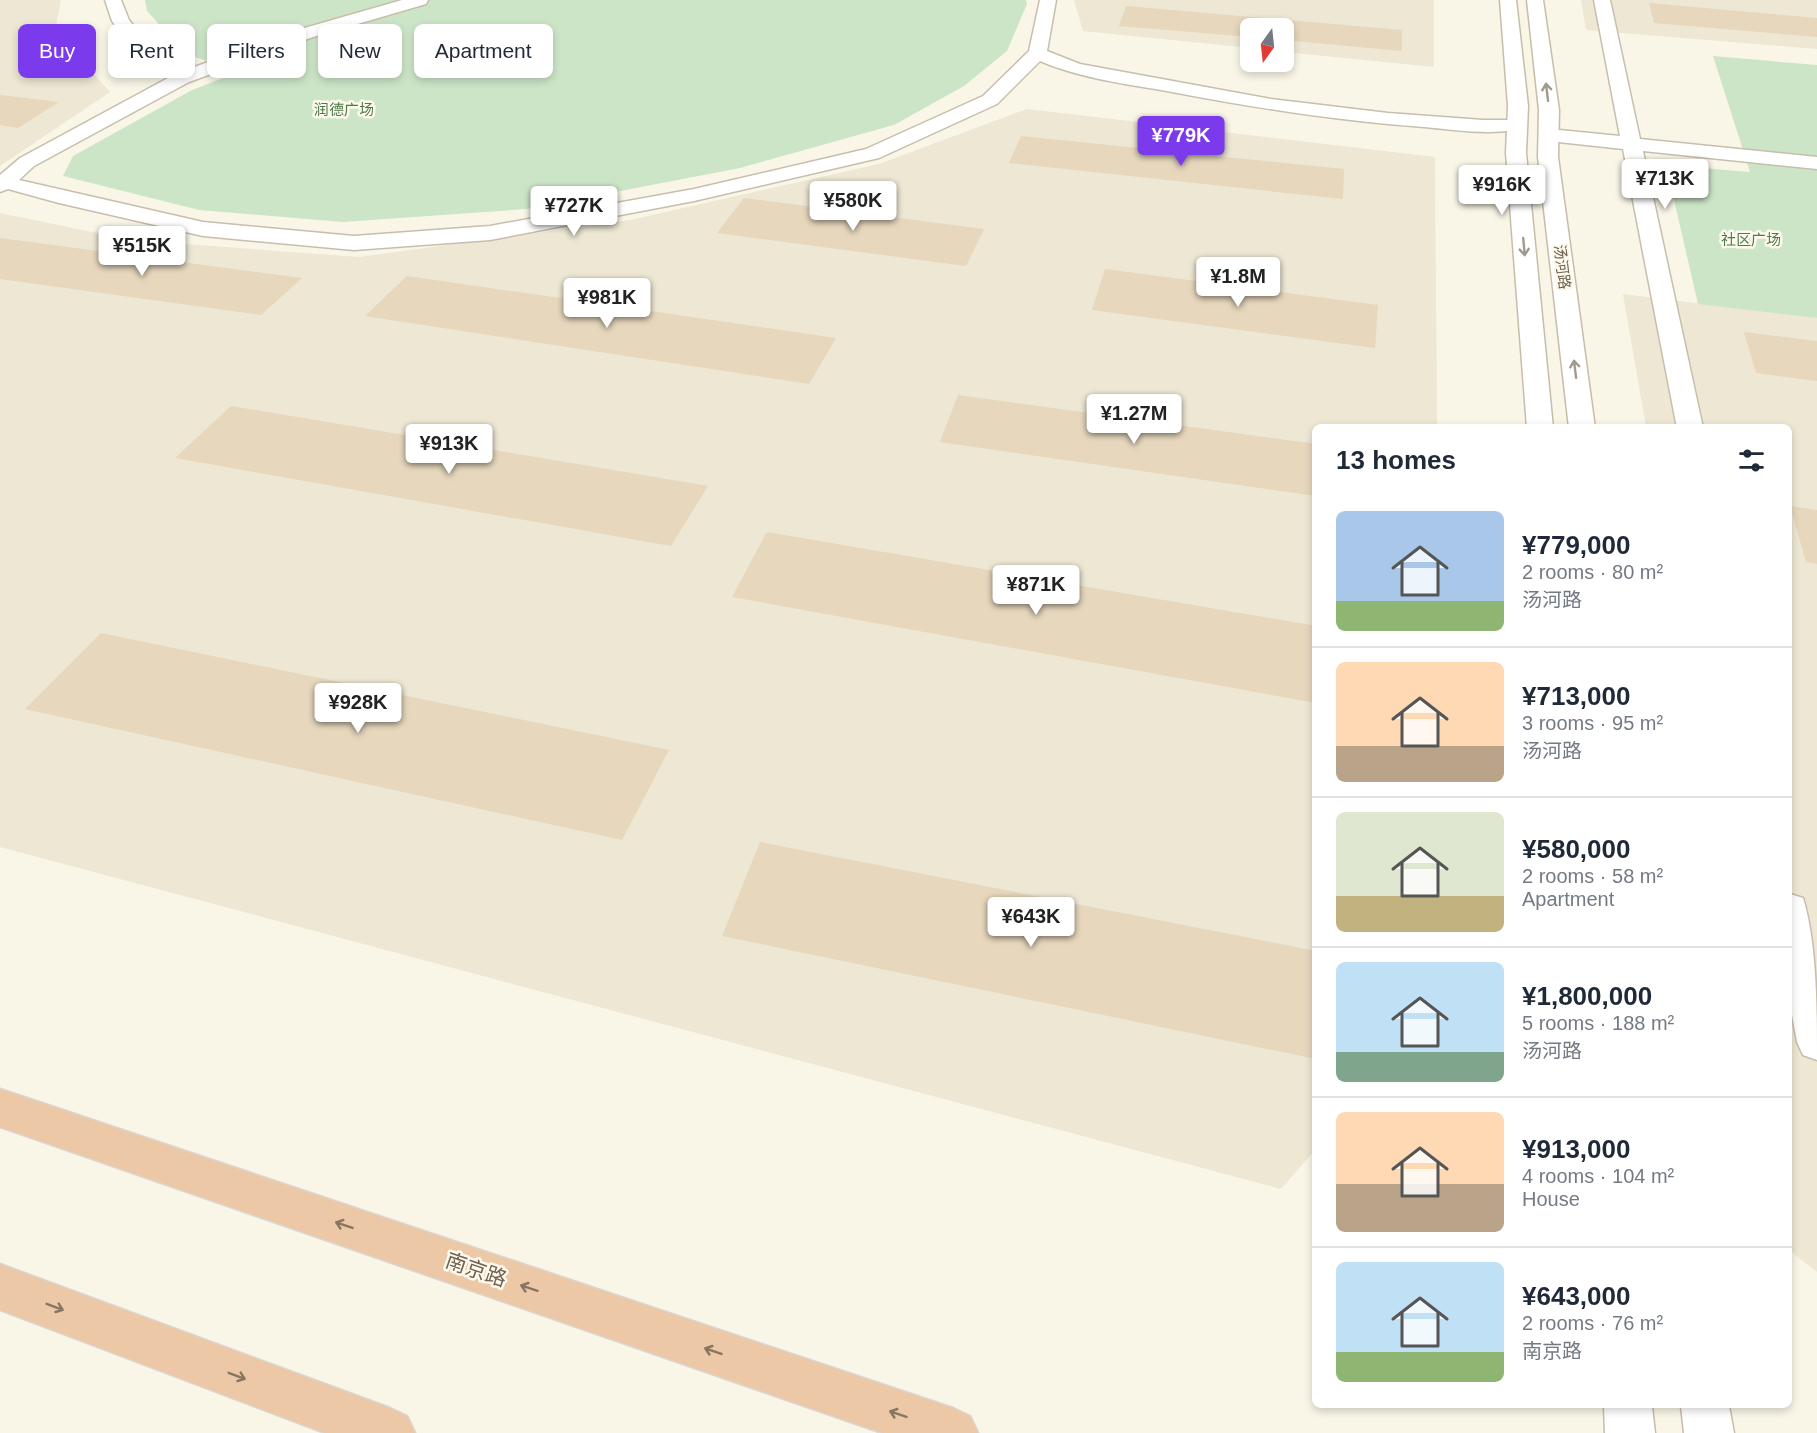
<!DOCTYPE html>
<html lang="en">
<head>
<meta charset="utf-8">
<style>
	body { margin:0; font-family:Helvetica,"Noto Sans SC",sans-serif; background:#f6f6f7; color:#1f2937; height:100vh; display:flex; flex-direction:column; font-size:22px; white-space:nowrap }
	* { box-sizing:border-box; margin:0 }
	p { font-size:20px; color:#747a83 }
	.icon { flex:none; width:33px; height:33px; fill:none; stroke:currentColor; stroke-width:2; stroke-linecap:round; stroke-linejoin:round }
	.map { position:relative; flex:1; overflow:hidden }
	.details { position:absolute; left:1312px; top:424px; width:480px; height:984px; display:flex; flex-direction:column; background:#fff; border-radius:9px; box-shadow:0 3px 9px #0003 }
	.details>* { flex:none }
	.hud { position:absolute; left:18px; top:24px; width:570px; height:54px; display:flex; gap:12px }
	.needle { width:39px; rotate:195deg }
	.controls { position:absolute; left:1240px; top:18px; display:grid; gap:12px }
	.controls a { display:grid; place-items:center; width:54px; height:54px; border-radius:9px; background:#fff; box-shadow:0 3px 9px #0003; font-size:30px }
	.price { position:absolute; translate:-50% -51px; padding:0 14px; border-radius:6px; background:#fff; color:#222; font-size:20px; line-height:39px; filter:drop-shadow(0 2px 3px #0008) }
	.price::after { content:''; position:absolute; left:50%; top:36px; width:18px; height:14px; margin-left:-9px; background:inherit; clip-path:polygon(0 0,100% 0,50% 100%) }
	.price.selected { background:#7c3aed; color:#fff }
	ul { padding:0; list-style:none }
	li { display:flex; align-items:center; gap:18px; height:150px; padding:0 24px }
	li+li { border-top:2px solid #e0e1e3 }
	li span { display:grid; place-items:center; flex:none; width:168px; height:120px; border-radius:9px; color:#555 }
	li>.icon { margin-inline-start:auto }
	span .icon { width:72px; height:72px; fill:#fffc; stroke-width:1 }
	li b { font-size:26px }
	h2 { display:flex; justify-content:space-between; align-items:center; height:72px; padding:0 24px; font-size:26px }
	.chip { padding:0 21px; border-radius:9px; background:#fff; box-shadow:0 3px 9px #0003; font-size:21px; line-height:54px }
	.chip.selected { background:#7c3aed; color:#fff }
	.map>svg:first-child { display:block }
	.residential { fill:#ede7d4 }
	.green { fill:#cce5c7 }
	.building { fill:#e6d7bd }
	.lines { fill:none; stroke-linecap:round; stroke-linejoin:round }
	.street-casing { stroke:#c7beac; stroke-width:3 }
	.secondary-casing { stroke:#c7bda8; stroke-width:3 }
	.highway-casing { stroke:#dad6d1; stroke-width:3 }
	.street { fill:#fff; fill-rule:evenodd }
	.secondary { fill:#fff; fill-rule:evenodd }
	.highway { fill:#ecc8a6; fill-rule:evenodd }
	.oneway { stroke:#a2998d }
	.oneway2 { stroke:#897660 }
	.labels { text-anchor:middle; stroke-width:5; stroke-linejoin:round; paint-order:stroke }
	.far-park-label { font-size:15px; fill:#4e7a4b; stroke:#fdfaed }
	.far-street-label { font-size:15px; fill:#70624f; stroke:#fdfaed }
	.near-street-label { font-size:21px; fill:#70624f; stroke:#fdfaed }
</style>
</head>
<body>
<div class="map">
<svg width="1817" height="1433" viewBox="0 0 1817 1433">
	<rect width="100%" height="100%" fill="#f9f6e7"/>
	<path class="residential" d="M0,0H61L55,30L110,92L0,166Z
		M1074,0H1434V67L1284,52V28H1251V48L1083,31Z
		M1581,0H1817V49L1586,30Z
		M1027,109L1435,157L1437,427L1316,428L1315,1150L1281,1189L0,847V213L131,240L359,257L630,220L879,164Z
		M1623,294L1817,318V1272L1790,1251V428L1646,427Z"/>
	<path class="green" d="M145,0H1026L1027,4L1007,51L964,86L894,125L740,168L527,209L343,222L199,210L63,176L73,156L192,90L239,72L186,54L147,11Z
		M1713,56L1817,65V318L1698,304L1666,165L1750,172Z"/>
	<path class="building" d="M1649,3L1817,18V37L1654,23Z
		M1126,6L1402,30V51L1284,40V28H1251V37L1119,26Z
		M0,95L59,102L18,128L0,125Z
		M1021,136L1344,169L1343,199L1009,163Z
		M744,198L984,229L966,266L717,233Z
		M0,238L302,278L261,315L0,279Z
		M1105,269L1378,305L1375,348L1092,310Z
		M407,276L836,338L809,384L365,316Z
		M1744,332L1817,341V381L1756,373Z
		M958,395L1316,444V496L940,442Z
		M231,406L708,486L671,546L175,458Z
		M1790,506L1817,510V564L1806,562Z
		M767,532L1316,626V703L732,597Z
		M101,633L669,750L622,840L25,709Z
		M760,842L1316,951V1059L722,936Z"/>
	<g class="lines">
		<defs>
			<path id="street" d="M105,0H121L129,20L158,58L183,71L301,29L402,0H428L426,4L313,37L189,82L34,166L19,180L203,222L354,236L490,226L694,189L866,149L983,96L1029,51L1040,0H1056L1047,51L1080,64L1271,99L1388,113L1483,120H1524L1527,124L1524,128C1492,136 1457,130 1424,127C1339,121 1256,108 1172,92C1128,84 1082,79 1040,61L997,104L879,158L694,201L490,240L354,250L203,236L59,203L8,189L0,192V175L20,158L168,78L146,66L112,21Z
				M1594,0H1610L1640,139L1817,157V169L1643,151L1703,428H1677L1623,149L1549,141L1542,139L1539,135L1542,131L1549,129L1620,136Z
				M1790,894L1803,898C1817,943 1817,1010 1817,1060L1803,1055L1797,1042L1790,1004Z"/>
			<path id="secondary" d="M1500,0H1516L1528,106L1526,153L1553,428H1527L1506,153L1508,106Z
				M1527,0H1543L1559,110L1558,157L1595,428H1569L1538,157L1539,110Z
				M1604,1406H1652L1655,1433H1605Z
				M1681,1406H1729L1734,1433H1684Z"/>
			<path id="highway" d="M0,1089L953,1408L970,1416L978,1433H882L0,1127Z
				M0,1264L390,1408L407,1416L415,1433H325L0,1310Z"/>
		</defs>
		<use href="#street" class="street-casing"/>
		<use href="#secondary" class="secondary-casing"/>
		<use href="#highway" class="highway-casing"/>
		<use href="#street" class="street"/>
		<use href="#secondary" class="secondary"/>
		<use href="#highway" class="highway"/>
	</g>
	<defs><path id="oneway-shaft" d="M-6 0H5M1.5-3L5.5 0L1.5 3" fill="none" stroke-width="1.6" stroke-linecap="round" stroke-linejoin="round" transform="scale(1.5)"/></defs>
	<g class="oneway">
		<use href="#oneway-shaft" transform="translate(1547 92) rotate(-97)"/>
		<use href="#oneway-shaft" transform="translate(1524 247) rotate(85)"/>
		<use href="#oneway-shaft" transform="translate(1575 369) rotate(-97)"/>
	</g>
	<g class="oneway2">
		<use href="#oneway-shaft" transform="translate(344 1225) rotate(-161)"/>
		<use href="#oneway-shaft" transform="translate(529 1288) rotate(-161)"/>
		<use href="#oneway-shaft" transform="translate(55 1307) rotate(21)"/>
		<use href="#oneway-shaft" transform="translate(713 1351) rotate(-161)"/>
		<use href="#oneway-shaft" transform="translate(237 1376) rotate(21)"/>
		<use href="#oneway-shaft" transform="translate(898 1414) rotate(-161)"/>
	</g>
	<g class="labels">
		<g class="far-park-label">
			<text x="344" y="115">润德广场</text>
			<text x="1751" y="245">社区广场</text>
		</g>
		<g class="far-street-label">
			<text transform="translate(1562 267) rotate(83)" y="5">汤河路</text>
		</g>
		<g class="near-street-label">
			<text transform="translate(476 1270) rotate(19)" y="7">南京路</text>
		</g>
	</g>
</svg>
<div class="controls">
<a><svg class="needle" viewBox="-14 -14 28 28"><path d="M0-13l5 13h-10z" fill="#e53935"/><path d="M0 13l5-13h-10z" fill="#747a83"/></svg></a>
</div>
<b class="price selected" style="left:1181px;top:167px">¥779K</b>
<b class="price" style="left:1665px;top:210px">¥713K</b>
<b class="price" style="left:1502px;top:216px">¥916K</b>
<b class="price" style="left:853px;top:232px">¥580K</b>
<b class="price" style="left:574px;top:237px">¥727K</b>
<b class="price" style="left:142px;top:277px">¥515K</b>
<b class="price" style="left:1238px;top:308px">¥1.8M</b>
<b class="price" style="left:607px;top:329px">¥981K</b>
<b class="price" style="left:1134px;top:445px">¥1.27M</b>
<b class="price" style="left:449px;top:475px">¥913K</b>
<b class="price" style="left:1036px;top:616px">¥871K</b>
<b class="price" style="left:358px;top:734px">¥928K</b>
<b class="price" style="left:1031px;top:948px">¥643K</b>
<div class="hud">
<a class="chip selected">Buy</a>
<a class="chip">Rent</a>
<a class="chip">Filters</a>
<a class="chip">New</a>
<a class="chip">Apartment</a>
</div>
<section class="details">
<h2>13 homes<svg class="icon" aria-label="filters" viewBox="0 0 24 24"><path d="M4 7h16M4 17h16"/><circle cx="9" cy="7" r="2"/><circle cx="15" cy="17" r="2"/></svg></h2>
<ul>
<li><span style="background:linear-gradient(#a9c7e8 75%,#8fb573 0)"><svg class="icon" aria-label="home" viewBox="0 0 24 24"><path d="M3 11l9-7 9 7M6 9v11h12V9"/></svg></span><div><b>¥779,000</b><p>2 rooms · 80 m²</p><p>汤河路</p></div></li>
<li><span style="background:linear-gradient(#ffd9b3 70%,#b9a48a 0)"><svg class="icon" aria-label="home" viewBox="0 0 24 24"><path d="M3 11l9-7 9 7M6 9v11h12V9"/></svg></span><div><b>¥713,000</b><p>3 rooms · 95 m²</p><p>汤河路</p></div></li>
<li><span style="background:linear-gradient(#dfe7d0 70%,#c2b280 0)"><svg class="icon" aria-label="home" viewBox="0 0 24 24"><path d="M3 11l9-7 9 7M6 9v11h12V9"/></svg></span><div><b>¥580,000</b><p>2 rooms · 58 m²</p><p>Apartment</p></div></li>
<li><span style="background:linear-gradient(#bfe0f5 75%,#7fa58c 0)"><svg class="icon" aria-label="home" viewBox="0 0 24 24"><path d="M3 11l9-7 9 7M6 9v11h12V9"/></svg></span><div><b>¥1,800,000</b><p>5 rooms · 188 m²</p><p>汤河路</p></div></li>
<li><span style="background:linear-gradient(#ffd9b3 60%,#b9a48a 0)"><svg class="icon" aria-label="home" viewBox="0 0 24 24"><path d="M3 11l9-7 9 7M6 9v11h12V9"/></svg></span><div><b>¥913,000</b><p>4 rooms · 104 m²</p><p>House</p></div></li>
<li><span style="background:linear-gradient(#bfe0f5 75%,#8fb573 0)"><svg class="icon" aria-label="home" viewBox="0 0 24 24"><path d="M3 11l9-7 9 7M6 9v11h12V9"/></svg></span><div><b>¥643,000</b><p>2 rooms · 76 m²</p><p>南京路</p></div></li>
</ul>
</section>
</div>
</body>
</html>
